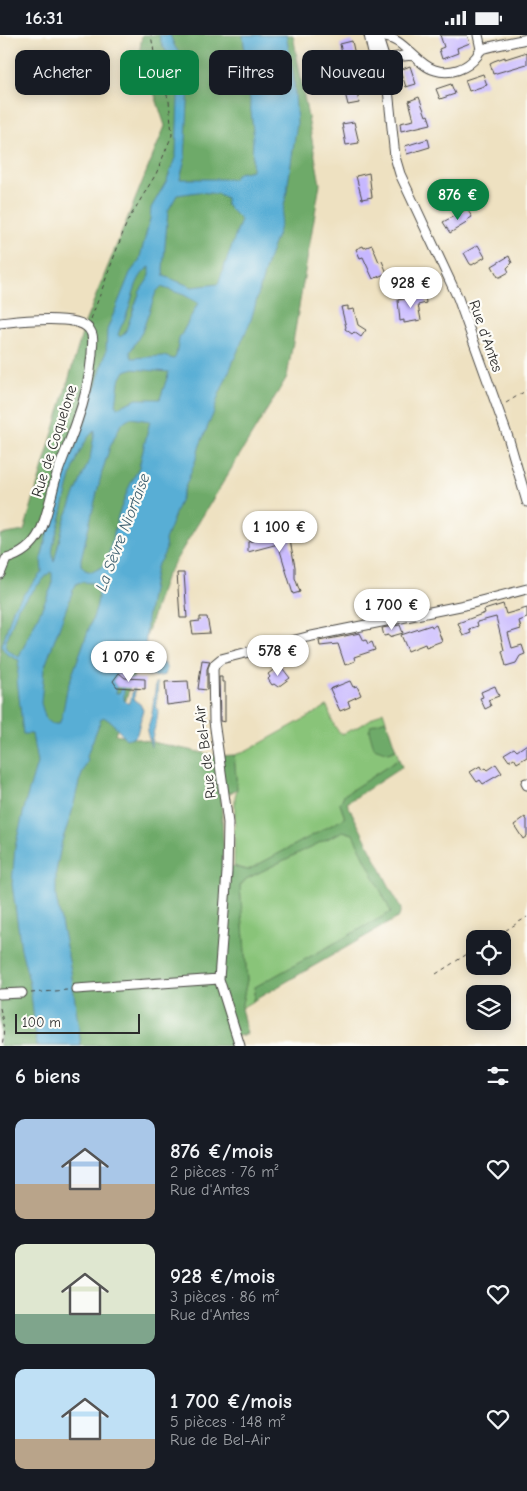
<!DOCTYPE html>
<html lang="fr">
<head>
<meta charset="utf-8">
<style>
	body { margin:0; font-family:"Comic Neue",sans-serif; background:#20242c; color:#f1f3f6; height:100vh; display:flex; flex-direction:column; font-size:19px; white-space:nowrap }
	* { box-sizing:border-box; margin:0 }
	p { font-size:16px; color:#9ea1a6 }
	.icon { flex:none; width:28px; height:28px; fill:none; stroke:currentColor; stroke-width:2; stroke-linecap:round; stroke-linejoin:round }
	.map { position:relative; height:1011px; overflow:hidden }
	.sheet { display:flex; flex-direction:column; background:#171b24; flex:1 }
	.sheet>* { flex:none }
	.guide { position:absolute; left:15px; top:15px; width:498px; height:45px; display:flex; gap:10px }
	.tools { position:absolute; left:466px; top:895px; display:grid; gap:10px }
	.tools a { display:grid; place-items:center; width:45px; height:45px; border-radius:10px; background:#171b24; box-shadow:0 2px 12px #0003; font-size:25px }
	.scale { position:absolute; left:15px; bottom:12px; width:125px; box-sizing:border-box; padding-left:5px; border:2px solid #2b2b2b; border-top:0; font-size:14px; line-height:18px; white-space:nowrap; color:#2b2b2b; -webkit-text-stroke:4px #fdfcf7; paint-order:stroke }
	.price { position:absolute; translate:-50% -42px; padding:0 11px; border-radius:18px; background:#fff; color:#222; font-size:16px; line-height:32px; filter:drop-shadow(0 1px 2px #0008) }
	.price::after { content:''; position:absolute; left:50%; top:30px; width:15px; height:11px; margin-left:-8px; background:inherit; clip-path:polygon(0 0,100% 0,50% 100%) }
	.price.current { background:#0b8043; color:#fff }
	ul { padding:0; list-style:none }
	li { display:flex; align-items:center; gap:15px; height:125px; padding:0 15px }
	li span { display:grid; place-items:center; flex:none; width:140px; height:100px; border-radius:10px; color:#555 }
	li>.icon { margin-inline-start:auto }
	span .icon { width:60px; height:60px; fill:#fffc; stroke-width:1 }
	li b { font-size:21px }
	h2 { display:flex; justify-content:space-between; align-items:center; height:60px; padding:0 15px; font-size:21px }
	.pill { padding:0 18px; border-radius:10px; background:#171b24; box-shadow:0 2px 12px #0003; font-size:18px; line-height:45px }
	.pill.current { background:#0b8043; color:#fff }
	.status { display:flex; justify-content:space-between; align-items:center; height:35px; padding:0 25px; background:#171b24; direction:ltr }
	.status svg { height:14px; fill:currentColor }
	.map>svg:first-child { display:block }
	.green { fill:#89c479; stroke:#5a7852 }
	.forest { fill:#6eaa69; stroke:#4c6a4a }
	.water { fill:#59aed5; stroke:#426c80; fill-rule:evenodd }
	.building { fill:#c7b8ff }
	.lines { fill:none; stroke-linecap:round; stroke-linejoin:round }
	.minor-casing { stroke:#484642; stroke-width:11 }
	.path { stroke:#484642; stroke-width:1; stroke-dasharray:4 4; stroke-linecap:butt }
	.minor { stroke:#fff; stroke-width:9 }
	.labels { text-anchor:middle; stroke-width:4.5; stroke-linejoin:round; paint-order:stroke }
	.street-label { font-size:15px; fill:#2b2b2b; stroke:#fdfcf7 }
	.water-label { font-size:16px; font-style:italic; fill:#3d5f6f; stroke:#fdfcf7 }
</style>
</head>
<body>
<div class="status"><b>16:31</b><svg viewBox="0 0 49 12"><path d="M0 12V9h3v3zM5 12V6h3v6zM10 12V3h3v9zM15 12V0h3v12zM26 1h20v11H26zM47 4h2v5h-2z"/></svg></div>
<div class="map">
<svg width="527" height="1011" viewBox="0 0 527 1011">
	<rect width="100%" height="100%" fill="#fdfcf7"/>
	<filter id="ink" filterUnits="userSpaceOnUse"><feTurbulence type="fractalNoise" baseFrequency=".02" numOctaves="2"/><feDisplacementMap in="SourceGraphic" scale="10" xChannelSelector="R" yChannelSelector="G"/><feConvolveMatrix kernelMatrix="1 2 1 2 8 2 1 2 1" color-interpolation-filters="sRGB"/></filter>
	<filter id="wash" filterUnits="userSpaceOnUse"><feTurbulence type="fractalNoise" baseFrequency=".0096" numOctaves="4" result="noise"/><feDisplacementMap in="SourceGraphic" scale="20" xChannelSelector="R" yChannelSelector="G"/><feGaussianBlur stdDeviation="1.12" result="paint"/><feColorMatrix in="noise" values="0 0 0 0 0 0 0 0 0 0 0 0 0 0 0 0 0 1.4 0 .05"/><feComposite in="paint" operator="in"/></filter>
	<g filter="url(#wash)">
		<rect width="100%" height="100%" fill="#eee1c1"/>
		<path class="green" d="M327,671C331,680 333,694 342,699L360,691L383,676L386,685L372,690L388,718L396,715L399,724L344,760L340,769L345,783L248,835L234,831L235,762L237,754L234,720L247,716Z
			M343,796L353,799L392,877L255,952L253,966L241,973L247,945L240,851L246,844Z"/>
		<path class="forest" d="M142,0H293L320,149L287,342L165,543L115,699L217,721L234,720L237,754L230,758H221L224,830L248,835L345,783L340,769L344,760L399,724L402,732L347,768L401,874L399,882L253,966L255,952L391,877L353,799L343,796L246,844L240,851L247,945L241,973L247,999L234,1002L237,1011H0V500L24,496L86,285L165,91L140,14Z
			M386,685L396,715L388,718L374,713L369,695L371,690Z"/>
		<path class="water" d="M159,0H170L175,12L190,32L185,124L180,144H233L238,138L252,135L253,96L243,0H286L294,44L297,88L287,156L279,195L268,225L251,285L218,362L213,379L200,410L196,424L165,505L166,514L163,521L156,532L147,584L145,618L138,639H125L123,635L124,620L120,619L116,630L117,634L121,635L120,637H116L118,639L113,646L117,652L116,658H119L122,653H124V665L128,669L131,663L133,654H135L134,665L140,669L143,675L137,699L134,702L126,704C118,696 114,687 103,682L101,684L88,718L87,722L88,725L79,747L72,777L62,806L56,837V862L71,936L81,1011H37L30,950L21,914L12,849L15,812L27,762L37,728L32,699H23L17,644L19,625C12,622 2,618 2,610L14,571L42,537L41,524L58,454L64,433L73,417L85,387L106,317L107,295L130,238L139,226L150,184L151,173L167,145L176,120L179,35L162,10ZM198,157L219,159L226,163V170L241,185L218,249L192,252L164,241L163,234L168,176L177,160ZM150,232V241L140,256L125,298L120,302L118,300C120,293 123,288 126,281C133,266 134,241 150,232ZM161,252L184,260L198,268L179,304L176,321L174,324L163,321L132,323L130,317L142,297L156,257ZM131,334L169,337L160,364H137L118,372L116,371L119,347L125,336ZM131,383L150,386L139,432L128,454L118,481L108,523L102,532L92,537L85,535L81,530V524L102,437L110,412L121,389ZM95,395L90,423L64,486L54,527C50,516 55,504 58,493C66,466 73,414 95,395ZM50,537L52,538V551L19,622L7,615L5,610L18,572ZM83,547L92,548L96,551L98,563L96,574L67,654L62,682L59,689H52L46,685L41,668L44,634L73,555L77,548Z
			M155,625L165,629L167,634L165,640L155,642L142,639L141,637C143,630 147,627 155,625Z
			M156,648H158L156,673L158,675C158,688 151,699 151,712L147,696L152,679Z"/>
		<g id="blocks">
			<path class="building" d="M440,0H467L470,8L457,13L458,18L442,24L439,14L444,12Z
				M352,6L355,20H357L360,32L345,34L340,9Z
				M527,17V29L493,39L490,28L494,26L505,22V24Z
				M410,31L416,49L406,52L400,35Z
				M483,39L487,50L469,56L465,45Z
				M451,49L455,59L440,64L436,54Z
				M356,51L359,68L348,70L344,54Z
				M419,62L426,81L428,80L431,89L401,96L400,88L414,85L409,66Z
				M354,87L359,108L346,110L342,89Z
				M428,104L430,112L407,119L405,111Z
				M369,138L372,162L362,164L356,141Z
				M467,174L472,182L467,185L468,187L450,198L443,187Z
				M372,210L379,227L382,226L387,238L373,244L363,222L360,223L356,214L363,211L364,213Z
				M478,210L485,222L472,230L470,229L464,218Z
				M509,221L512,228L507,233L509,237L500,242H498L492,231Z
				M425,260L426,268L418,270L421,285L404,288V285L400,286L398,265Z
				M348,271V275L354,274L358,290L366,295L361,302L354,297L352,299L345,294L346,292L341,272Z
				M289,495L292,505H290L295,532V543L300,557L293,559L278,509L248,517V507Z
				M177,538H184L187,583H180Z
				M503,569L506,579L527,573V583L519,586L521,594L508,598L512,613L522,610L525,619L520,621L516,628L506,631L502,616L504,615L496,582L477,587L478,591L469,594L471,598L463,601L458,588L485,578L484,575Z
				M200,582H207L210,598L193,599L191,587L200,586Z
				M400,590L403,598L389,602V600L384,601L382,593Z
				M431,590L432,592L436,590L442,606L426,612L425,609L408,616L401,600Z
				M360,598L364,606L366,605L368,609L372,607L375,615L354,622L355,626L345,630L338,609L320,611L319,606Z
				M202,625L210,626L207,634V655L198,654Z
				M280,630L290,643L278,652L274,649L272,650L268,644L270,642L268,639Z
				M119,638L125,643L145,644V654L117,652L113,646Z
				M219,642H222V647H225V687L220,686Z
				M188,646L190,667L167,670L165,647Z
				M350,646L353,652L357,651L361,660L348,666L350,672L340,676L330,654Z
				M495,651L499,661L488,665L491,671L485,674L480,663L483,662L481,657Z
				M527,709V722L517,728L514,723L509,726L504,719L514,713L517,716Z
				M496,729L502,738L483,749L480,745L477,747L470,737L480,731L482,735L485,733L487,735Z
				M525,782L527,785V801L523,804L514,790Z"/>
		</g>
	</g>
	<g filter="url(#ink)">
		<use href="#blocks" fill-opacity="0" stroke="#484642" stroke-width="1"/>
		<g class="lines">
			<defs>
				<path id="minor" d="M369,0L373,18L385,52
					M377,0L385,25L395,122L400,139L458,263L509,405L527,467
					M478,0L481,14
					M414,21C398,17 386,32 373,18C374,11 375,6 381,2C402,0 416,30 435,35C450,40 467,34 477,21C478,19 479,16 481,15C484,12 519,6 526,4
					M0,288C18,286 77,279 89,294C95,301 92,310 92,319C90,343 84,367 76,389C70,406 63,422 57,439C52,455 47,483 40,497C32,512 21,520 6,524L0,539
					M526,748L527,750
					M76,954L219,944
					M0,959L22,958
					M240,1011L219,944L227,837L228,788L214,686L213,634L215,629L221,624L307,602L465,570L527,554"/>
			</defs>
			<use href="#minor" class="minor-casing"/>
			<path class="path" d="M91,284L127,187L156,139L172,100L169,66L156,29L151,0
				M506,368L527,355
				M492,904L527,882
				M436,939L475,914
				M31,958L67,955
				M0,973C3,986 5,998 2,1011"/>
			<use href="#minor" class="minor"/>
		</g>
	</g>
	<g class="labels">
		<g class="street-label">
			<text transform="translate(486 301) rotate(71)" y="5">Rue d'Antes</text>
			<text transform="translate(54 406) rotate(-72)" y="5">Rue de Coquelone</text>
			<text transform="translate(205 717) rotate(-97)" y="5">Rue de Bel-Air</text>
		</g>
		<g class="water-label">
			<text transform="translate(122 497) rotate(-69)" y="6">La Sèvre Niortaise</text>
		</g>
	</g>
</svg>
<div class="tools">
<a><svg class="icon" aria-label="locate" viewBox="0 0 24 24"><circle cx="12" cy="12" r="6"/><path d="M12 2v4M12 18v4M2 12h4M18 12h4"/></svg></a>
<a><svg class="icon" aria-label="layers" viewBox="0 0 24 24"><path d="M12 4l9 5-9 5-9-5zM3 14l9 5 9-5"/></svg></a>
</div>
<div class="scale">100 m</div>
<b class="price current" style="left:458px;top:186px">876 €</b>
<b class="price" style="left:411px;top:274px">928 €</b>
<b class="price" style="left:280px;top:518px">1 100 €</b>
<b class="price" style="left:392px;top:596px">1 700 €</b>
<b class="price" style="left:278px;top:642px">578 €</b>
<b class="price" style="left:129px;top:648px">1 070 €</b>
<div class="guide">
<a class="pill">Acheter</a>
<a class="pill current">Louer</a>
<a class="pill">Filtres</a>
<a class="pill">Nouveau</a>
</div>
</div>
<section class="sheet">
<h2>6 biens<svg class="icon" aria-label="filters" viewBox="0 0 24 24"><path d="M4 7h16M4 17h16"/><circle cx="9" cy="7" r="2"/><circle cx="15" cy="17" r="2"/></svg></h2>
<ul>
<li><span style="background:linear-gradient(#a9c7e8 65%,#b9a48a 0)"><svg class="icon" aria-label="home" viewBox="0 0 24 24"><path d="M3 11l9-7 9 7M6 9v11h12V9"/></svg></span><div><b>876 €/mois</b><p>2 pièces · 76 m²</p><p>Rue d'Antes</p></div><svg class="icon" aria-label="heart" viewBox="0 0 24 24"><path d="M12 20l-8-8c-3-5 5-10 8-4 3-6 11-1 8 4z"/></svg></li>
<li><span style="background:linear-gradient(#dfe7d0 70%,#7fa58c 0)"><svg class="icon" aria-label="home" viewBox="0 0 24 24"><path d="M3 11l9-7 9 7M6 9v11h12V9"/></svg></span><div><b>928 €/mois</b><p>3 pièces · 86 m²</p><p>Rue d'Antes</p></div><svg class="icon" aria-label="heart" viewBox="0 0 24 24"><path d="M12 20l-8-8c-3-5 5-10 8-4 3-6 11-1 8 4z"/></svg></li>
<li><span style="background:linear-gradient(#bfe0f5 70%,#b9a48a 0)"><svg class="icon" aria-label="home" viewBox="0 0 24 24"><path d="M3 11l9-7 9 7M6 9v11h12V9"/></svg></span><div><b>1 700 €/mois</b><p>5 pièces · 148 m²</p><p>Rue de Bel-Air</p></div><svg class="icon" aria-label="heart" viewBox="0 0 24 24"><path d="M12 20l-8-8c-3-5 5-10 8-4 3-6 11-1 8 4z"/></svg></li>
</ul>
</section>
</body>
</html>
